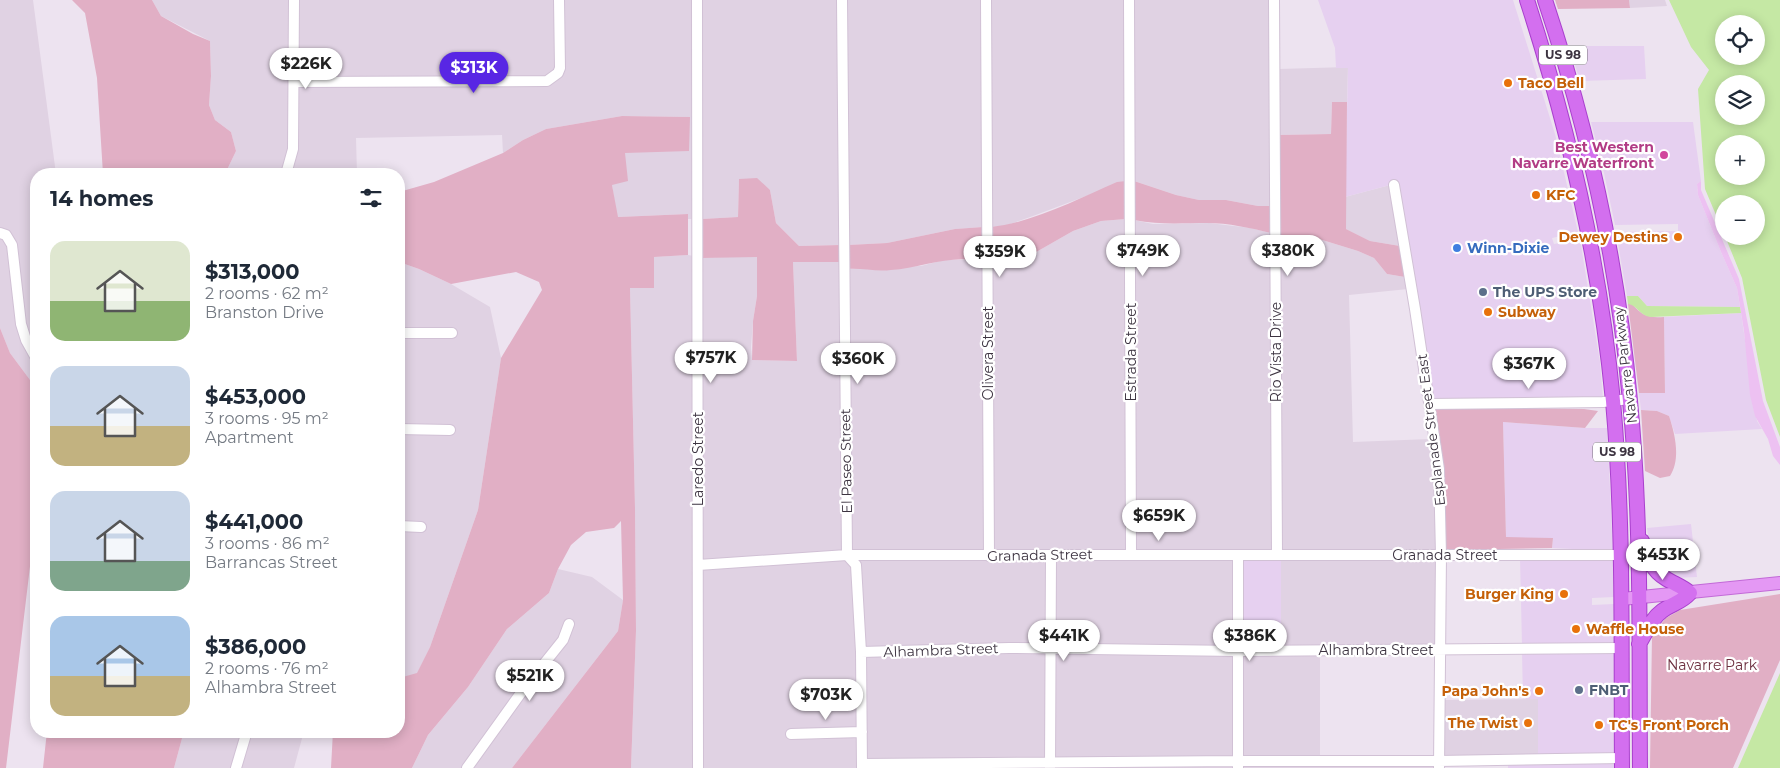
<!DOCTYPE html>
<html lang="en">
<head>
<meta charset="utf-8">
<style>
	body { margin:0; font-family:Montserrat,sans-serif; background:#f6f6f7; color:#1f2937; height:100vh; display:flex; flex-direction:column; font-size:19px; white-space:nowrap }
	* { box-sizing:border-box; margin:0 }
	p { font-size:16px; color:#747a83 }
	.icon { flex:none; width:28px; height:28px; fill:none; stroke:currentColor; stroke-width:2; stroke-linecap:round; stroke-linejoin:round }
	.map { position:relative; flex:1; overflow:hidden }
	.details { position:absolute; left:30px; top:168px; width:375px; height:570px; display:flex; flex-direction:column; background:#fff; border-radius:20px; box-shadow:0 2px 12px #0003 }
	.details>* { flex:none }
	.buttons { position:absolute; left:1715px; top:15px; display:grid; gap:10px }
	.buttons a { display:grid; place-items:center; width:50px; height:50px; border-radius:50%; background:#fff; box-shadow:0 2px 12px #0003; font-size:25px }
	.price { position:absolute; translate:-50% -42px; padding:0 11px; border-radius:18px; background:#fff; color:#222; font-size:16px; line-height:32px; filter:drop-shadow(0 1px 2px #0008) }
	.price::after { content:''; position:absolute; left:50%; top:30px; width:15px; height:11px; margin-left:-8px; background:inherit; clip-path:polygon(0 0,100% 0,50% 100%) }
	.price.selected { background:#5826e4; color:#fff }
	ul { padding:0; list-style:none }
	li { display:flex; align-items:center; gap:15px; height:125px; padding:0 20px }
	li span { display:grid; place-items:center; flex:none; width:140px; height:100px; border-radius:15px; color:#555 }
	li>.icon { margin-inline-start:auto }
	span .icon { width:60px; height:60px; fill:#fffc; stroke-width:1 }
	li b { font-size:21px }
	h2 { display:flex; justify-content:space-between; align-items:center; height:60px; padding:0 20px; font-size:21px }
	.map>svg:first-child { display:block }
	.residential { fill:#e0d2e3 }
	.commercial { fill:#e6d0f0 }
	.green { fill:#e1afc5 }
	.sand { fill:#edc1f2 }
	.water { fill:#c5e8a4; fill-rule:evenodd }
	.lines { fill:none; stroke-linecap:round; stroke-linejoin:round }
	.minor-casing { stroke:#d1c1d5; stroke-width:12 }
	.major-casing { stroke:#c26ad7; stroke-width:14 }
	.highway-casing { stroke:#a940cd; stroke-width:16 }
	.minor { stroke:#fff; stroke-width:10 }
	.major { stroke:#e498f4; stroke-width:12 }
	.highway { stroke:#d36fef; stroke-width:14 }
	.food-dot { fill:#e8710a; stroke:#fff; stroke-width:2 }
	.hotel-dot { fill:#d1479c; stroke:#fff; stroke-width:2 }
	.shop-dot { fill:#3f7fe0; stroke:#fff; stroke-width:2 }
	.service-dot { fill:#5c6f8a; stroke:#fff; stroke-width:2 }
	.labels { text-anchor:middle; stroke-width:4.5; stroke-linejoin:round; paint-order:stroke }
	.shield { fill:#fff; stroke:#77717a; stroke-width:1 }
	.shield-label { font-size:12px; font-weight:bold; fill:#3d3441 }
	.food-label { font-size:14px; font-weight:bold; fill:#c56008; stroke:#fff; text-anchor:start }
	.hotel-label { font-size:14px; font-weight:bold; fill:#b23c85; stroke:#fff; text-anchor:end }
	.shop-label { font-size:14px; font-weight:bold; fill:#366cbe; stroke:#fff; text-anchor:start }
	.service-label { font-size:14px; font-weight:bold; fill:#4e5e75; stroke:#fff; text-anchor:start }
	.street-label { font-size:14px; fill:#3d3441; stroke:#fff }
	.park-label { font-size:14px; fill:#6c2e3e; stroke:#fff }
</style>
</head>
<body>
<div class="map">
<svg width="1780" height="768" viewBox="0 0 1780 768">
	<rect width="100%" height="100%" fill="#ede3f0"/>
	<path class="residential" d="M0,0H33L56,174H36V350L26,332L16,244L0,229Z
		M152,0H290L289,148L282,174H225L236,151L231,132L215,120L209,105L211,76L210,41L161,16Z
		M298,0H555L556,67L554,71L546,77L298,79Z
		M563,0H693L694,219H688V214L617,217L612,185L624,153L689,117L622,116L546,129L523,140L503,153L502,135L356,138L357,174H290L298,86L557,79Z
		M701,0H838L840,245L799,246L776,223L770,190L739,179L738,217L702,219Z
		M846,0H982L983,227L955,229L887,243L848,245Z
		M990,0H1125L1126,181L1033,216L1005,226L991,227Z
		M1133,0H1271V206H1258L1226,200H1199L1176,195L1134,181Z
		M1629,0H1665L1667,6L1630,8Z
		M1348,67L1347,102H1332L1331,134L1279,135V69Z
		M1390,185L1400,246L1370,241L1346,229L1345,197Z
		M1126,219L1127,551L993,552L991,263L1031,255L1073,231L1101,221Z
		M1134,220L1153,224L1209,223L1251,228L1271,233L1273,551H1135Z
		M1279,235L1319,239L1358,251L1374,258L1387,274L1405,277L1408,289L1349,295L1353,442L1430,439L1435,469L1437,551H1281Z
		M0,237L3,238L8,246L17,324L22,342L36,365V388L10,353L0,328Z
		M688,255L694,256V768H631L636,631L635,508L630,288H653L654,257Z
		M744,256H757V296L753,321L751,347L752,360L797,361L793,262H840L843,552L702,561V258Z
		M944,260H976L983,262L985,552H851L848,269L921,266Z
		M399,262L419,269L451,284L490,307L501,358L478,510L430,647L417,674L399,678V627H403V620H399V530H425V524L399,523V433H454V427L399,426Z
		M1281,558H1437L1436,646L1281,647Z
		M845,559L852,567L857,652L858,729L788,731L787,737L858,736V768H702V568Z
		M858,559H1047V645L865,649Z
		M1055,559H1233L1234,647L1055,646Z
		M558,569L592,577L623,600L618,631L512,768H472L505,720L566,642L574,621L566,620L560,638L463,768H412L428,735L468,687L507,629L549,593Z
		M1047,652L1046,759L866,761L865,656Z
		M1055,652L1234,654V757L1054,759Z
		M1242,654H1320V758L1242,757Z
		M1538,699V756L1444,758V700Z
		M184,731H243L232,768H174Z
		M251,731H304L294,768H240Z
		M1234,764V768H1054V766Z
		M1242,764L1435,765V768H1242Z"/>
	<path class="commercial" d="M1318,0H1513L1555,134L1578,232L1552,238L1554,244L1580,239L1600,362L1603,399L1433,400L1397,181L1389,182L1390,185L1345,197L1348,68H1336L1335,48Z
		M1569,46H1644L1646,79L1580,81Z
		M1591,122H1693L1701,181L1697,184L1698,195L1721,252L1737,288L1740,307L1647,306L1638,296H1627L1616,232L1678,231V224L1615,225L1604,173Z
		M1741,313L1757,421L1762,429L1675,434L1669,416L1657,411L1641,410L1639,393L1665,392L1664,317Z
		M1503,422L1585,428H1607L1613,551L1552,548L1553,538H1506Z
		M1691,524L1697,577L1675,578L1661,569L1650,551L1647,528Z
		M1281,558V647H1242L1241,559Z
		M1520,558H1614V597L1592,598V605L1614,604V645H1522Z
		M1522,652H1614V755L1538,756V699H1523Z
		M1614,762V768H1508V764Z"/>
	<path class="green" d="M72,0H152L161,16L193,34L210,41L211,76L209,105L215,120L231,132L236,151L225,174H103L97,78L85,13Z
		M1555,0H1629L1630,8L1558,9Z
		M1332,102H1347L1346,229L1370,241L1400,246L1405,277L1387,274L1374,258L1358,251L1319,239L1279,235V135L1331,134Z
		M622,116L690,117L689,151L625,153L628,181L612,185L618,217L688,214V255L654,257V288H630L635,508L636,631L631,768H512L618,631L623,600L621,521L614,528L586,532L571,545L558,569L549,593L507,629L468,687L428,735L412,768H331L333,731H399V678L417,673L430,647L478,510L501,358L542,290L539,282L516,272L451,284L419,269L399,262V192L434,182L503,153L523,140L546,129Z
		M757,178L770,190L776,223L799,246L840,245V262H793L797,361L752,360L753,321L757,296V257L702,258V219L738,217L739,179Z
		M1126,181V219L1101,221L1073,231L1031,255L991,263V227C1032,223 1080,198 1117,182Z
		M1134,181L1176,195L1199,200H1226L1258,206H1271V233C1251,228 1228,223 1207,223C1181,223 1160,225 1134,220Z
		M983,227V262C953,253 921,268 891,270C877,272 862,268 848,269V245L887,243L955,229Z
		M1628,304H1632C1643,316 1648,318 1664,317L1665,393H1639Z
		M0,328L10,353L36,388V516L6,768H0Z
		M1434,407L1584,409L1598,411L1585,428L1503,422L1506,537L1553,538L1552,548L1445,550L1443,468Z
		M1641,410L1657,411L1669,416C1675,434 1681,459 1670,476L1660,478L1645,471Z
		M1780,594V660L1733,768H1650L1652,635L1666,618L1680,610Z
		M47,731H184L174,768H43Z"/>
	<path class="sand" d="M1701,181V190L1739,279L1763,401L1780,447V465L1773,456L1768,439L1755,416L1750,395L1744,331L1737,288L1721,252L1698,195L1697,184Z"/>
	<path class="water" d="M1669,0H1780V437L1766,400L1742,278L1725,236H1756V204H1724V234L1705,189L1698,89L1709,70L1691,47ZM1724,24H1756V56H1724ZM1724,84H1756V116H1724ZM1724,144H1756V176H1724Z
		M1627,296H1638L1647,306L1740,307L1741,313L1651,317C1640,316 1637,305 1628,304Z
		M1780,673V768H1738Z"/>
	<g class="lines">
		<defs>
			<path id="minor" d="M697,0L698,768
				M842,0L847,555L856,565L861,652L862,768
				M986,0L989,556
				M1129,0L1131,554
				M1274,0L1277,554
				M294,82L547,81L558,73L560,68L559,0
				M286,174L293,149L294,0
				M1394,185L1415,309L1439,469L1441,555L1439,767
				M0,233L6,235L12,245L21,324L26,340L36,358
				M399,333H452
				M1430,404L1603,402L1630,399
				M399,429L450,430
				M399,526L421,527
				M1238,556V768
				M698,565L847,555H1622
				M861,652L1009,648L1238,651L1622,648
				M791,734L862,732
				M862,764L1238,761H1439L1622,758
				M236,768L247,731
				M467,768L523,690L563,640L569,624
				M1050,768L1051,555"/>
			<path id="major" d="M1622,599L1780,583"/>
			<path id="highway" d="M1527,0C1569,130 1600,264 1613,401C1624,523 1621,645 1622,768
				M1545,0C1588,129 1618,265 1630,401C1642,523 1639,646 1640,768
				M1639,644C1646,633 1651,619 1662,611C1673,603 1681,603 1690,593C1682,586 1674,584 1665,578C1651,570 1647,555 1642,541"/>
		</defs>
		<use href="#minor" class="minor-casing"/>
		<use href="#major" class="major-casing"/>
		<use href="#highway" class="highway-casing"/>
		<use href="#minor" class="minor"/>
		<use href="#major" class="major"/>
		<use href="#highway" class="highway"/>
	</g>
	<g class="food-dot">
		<circle cx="1508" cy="83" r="5"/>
		<circle cx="1536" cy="195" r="5"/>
		<circle cx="1678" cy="237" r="5"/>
		<circle cx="1488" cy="312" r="5"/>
		<circle cx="1564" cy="594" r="5"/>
		<circle cx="1576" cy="629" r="5"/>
		<circle cx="1539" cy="691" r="5"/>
		<circle cx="1528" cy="723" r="5"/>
		<circle cx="1599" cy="725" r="5"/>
	</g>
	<circle class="hotel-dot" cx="1664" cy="155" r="5"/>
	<circle class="shop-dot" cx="1457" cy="248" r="5"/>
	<g class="service-dot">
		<circle cx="1483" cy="292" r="5"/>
		<circle cx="1579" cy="690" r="5"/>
	</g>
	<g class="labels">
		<g class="shield">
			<rect x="1539" y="45.5" width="48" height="19" rx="4"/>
			<rect x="1593" y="442.5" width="48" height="19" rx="4"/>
		</g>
		<g class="shield-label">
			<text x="1563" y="59">US 98</text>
			<text x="1617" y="456">US 98</text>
		</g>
		<g class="food-label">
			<text x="1518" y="88">Taco Bell</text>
			<text x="1546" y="200">KFC</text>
			<text x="1668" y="242" text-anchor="end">Dewey Destins</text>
			<text x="1498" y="317">Subway</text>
			<text x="1554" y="599" text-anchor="end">Burger King</text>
			<text x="1586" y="634">Waffle House</text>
			<text x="1529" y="696" text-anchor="end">Papa John's</text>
			<text x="1518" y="728" text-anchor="end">The Twist</text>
			<text x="1609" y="730">TC's Front Porch</text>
		</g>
		<g class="hotel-label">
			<text x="1654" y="152">Best Western<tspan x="1654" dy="16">Navarre Waterfront</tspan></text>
		</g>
		<g class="shop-label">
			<text x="1467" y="253">Winn-Dixie</text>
		</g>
		<g class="service-label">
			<text x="1493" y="297">The UPS Store</text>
			<text x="1589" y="695">FNBT</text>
		</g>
		<g class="street-label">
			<text transform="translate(1131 352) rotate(-90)" y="5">Estrada Street</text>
			<text transform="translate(1276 352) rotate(-90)" y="5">Rio Vista Drive</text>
			<text transform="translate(988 353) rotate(-90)" y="5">Olivera Street</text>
			<text transform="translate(1625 365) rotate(-97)" y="5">Navarre Parkway</text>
			<text transform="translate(1431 430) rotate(-97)" y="5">Esplanade Street East</text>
			<text transform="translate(698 459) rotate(-90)" y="5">Laredo Street</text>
			<text transform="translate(846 461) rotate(-91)" y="5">El Paseo Street</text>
			<text transform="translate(1040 555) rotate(-1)" y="5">Granada Street</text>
			<text x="1445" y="560">Granada Street</text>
			<text transform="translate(941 650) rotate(-2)" y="5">Alhambra Street</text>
			<text x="1376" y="655">Alhambra Street</text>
		</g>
		<g class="park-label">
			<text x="1712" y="670">Navarre Park</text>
		</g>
	</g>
</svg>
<div class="buttons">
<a><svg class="icon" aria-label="locate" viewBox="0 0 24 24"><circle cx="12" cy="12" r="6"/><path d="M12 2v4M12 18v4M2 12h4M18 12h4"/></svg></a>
<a><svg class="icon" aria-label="layers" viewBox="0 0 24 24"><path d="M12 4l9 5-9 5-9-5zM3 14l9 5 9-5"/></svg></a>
<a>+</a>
<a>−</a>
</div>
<b class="price" style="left:306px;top:90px">$226K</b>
<b class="price selected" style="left:474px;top:94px">$313K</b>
<b class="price" style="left:1143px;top:277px">$749K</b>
<b class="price" style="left:1288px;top:277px">$380K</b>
<b class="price" style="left:1000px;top:278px">$359K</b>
<b class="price" style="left:711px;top:384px">$757K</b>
<b class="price" style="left:858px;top:385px">$360K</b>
<b class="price" style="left:1529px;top:390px">$367K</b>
<b class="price" style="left:1159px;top:542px">$659K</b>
<b class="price" style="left:1663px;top:581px">$453K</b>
<b class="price" style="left:1064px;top:662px">$441K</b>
<b class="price" style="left:1250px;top:662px">$386K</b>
<b class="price" style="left:530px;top:702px">$521K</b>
<b class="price" style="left:826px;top:721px">$703K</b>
<section class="details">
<h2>14 homes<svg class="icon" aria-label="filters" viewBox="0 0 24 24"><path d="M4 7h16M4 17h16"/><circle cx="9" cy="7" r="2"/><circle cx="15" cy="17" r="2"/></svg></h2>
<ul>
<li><span style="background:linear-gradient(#dfe7d0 60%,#8fb573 0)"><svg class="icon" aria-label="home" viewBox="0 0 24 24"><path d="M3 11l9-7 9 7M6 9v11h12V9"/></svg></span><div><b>$313,000</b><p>2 rooms · 62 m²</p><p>Branston Drive</p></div></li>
<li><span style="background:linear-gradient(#c9d6e8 60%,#c2b280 0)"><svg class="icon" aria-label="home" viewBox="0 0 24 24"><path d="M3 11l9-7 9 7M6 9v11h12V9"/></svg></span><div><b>$453,000</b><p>3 rooms · 95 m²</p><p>Apartment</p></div></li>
<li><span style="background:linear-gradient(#c9d6e8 70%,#7fa58c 0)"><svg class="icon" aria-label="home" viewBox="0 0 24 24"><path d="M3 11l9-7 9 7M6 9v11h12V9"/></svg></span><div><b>$441,000</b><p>3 rooms · 86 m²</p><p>Barrancas Street</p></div></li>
<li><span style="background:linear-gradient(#a9c7e8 60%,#c2b280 0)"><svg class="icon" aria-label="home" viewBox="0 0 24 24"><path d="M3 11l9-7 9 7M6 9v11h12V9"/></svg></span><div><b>$386,000</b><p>2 rooms · 76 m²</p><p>Alhambra Street</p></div></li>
</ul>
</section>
</div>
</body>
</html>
